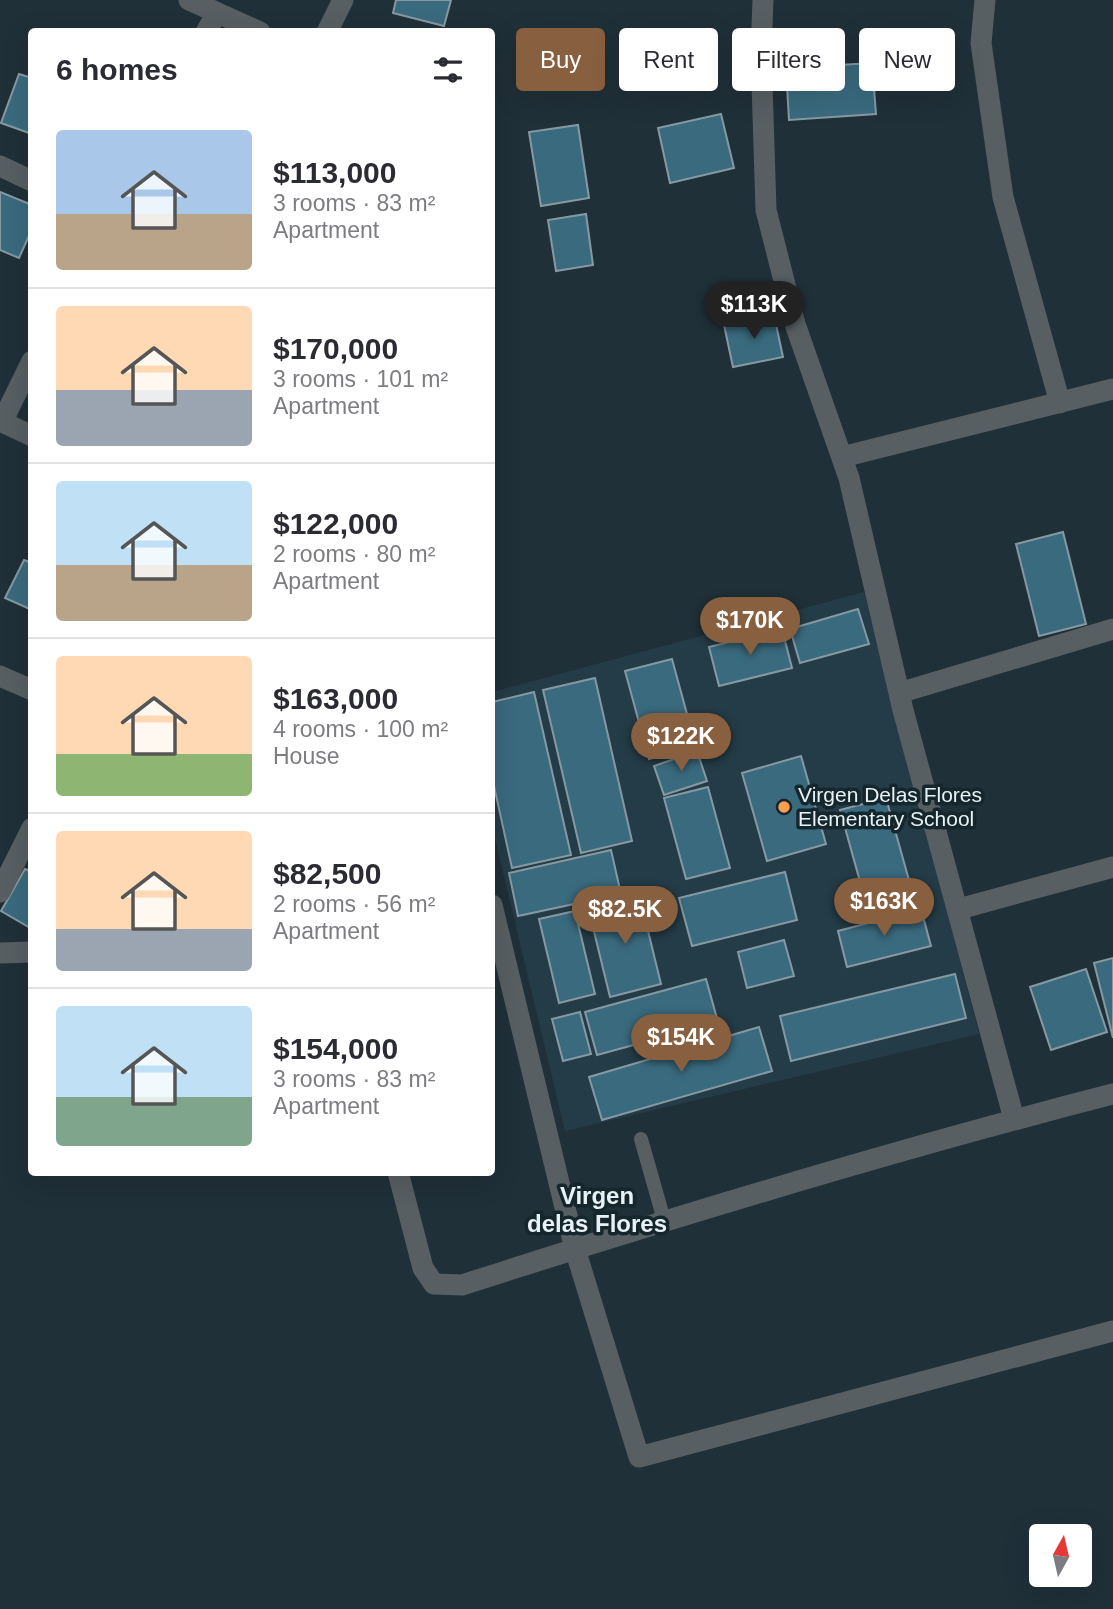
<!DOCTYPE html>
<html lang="en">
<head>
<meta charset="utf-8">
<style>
	body { margin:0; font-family:Helvetica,sans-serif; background:#f2f2f3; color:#2b2b33; height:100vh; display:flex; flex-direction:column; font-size:26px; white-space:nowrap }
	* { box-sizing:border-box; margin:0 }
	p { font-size:23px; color:#7c7c81 }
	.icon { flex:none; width:38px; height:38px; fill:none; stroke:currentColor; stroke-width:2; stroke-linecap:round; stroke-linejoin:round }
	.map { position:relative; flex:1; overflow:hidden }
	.side { position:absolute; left:28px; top:28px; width:467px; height:1148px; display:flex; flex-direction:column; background:#fff; border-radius:7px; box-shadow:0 7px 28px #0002 }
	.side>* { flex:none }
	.top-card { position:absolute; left:516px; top:28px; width:492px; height:63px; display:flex; gap:14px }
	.needle { width:46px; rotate:8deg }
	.controls { position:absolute; left:1029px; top:1524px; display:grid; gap:14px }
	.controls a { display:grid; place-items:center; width:63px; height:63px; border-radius:7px; background:#fff; box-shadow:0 7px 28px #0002; font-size:35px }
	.price { position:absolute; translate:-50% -60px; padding:0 16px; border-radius:24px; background:#885f3f; color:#fff; font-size:23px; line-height:46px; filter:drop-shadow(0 2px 4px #0008) }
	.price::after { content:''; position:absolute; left:50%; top:42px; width:21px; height:16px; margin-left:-10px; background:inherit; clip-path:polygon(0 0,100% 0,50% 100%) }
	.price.current { background:#222; color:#fff }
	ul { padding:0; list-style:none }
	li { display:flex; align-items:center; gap:21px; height:175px; padding:0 28px }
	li+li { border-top:2px solid #e1e1e2 }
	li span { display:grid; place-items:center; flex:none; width:196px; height:140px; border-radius:7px; color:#555 }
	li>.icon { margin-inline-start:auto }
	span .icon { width:84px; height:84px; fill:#fffc; stroke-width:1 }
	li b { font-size:30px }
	h2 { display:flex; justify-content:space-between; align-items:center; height:84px; padding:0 28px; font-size:30px }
	.chip { padding:0 24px; border-radius:7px; background:#fff; box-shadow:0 7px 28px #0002; font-size:24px; line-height:63px }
	.chip.current { background:#885f3f; color:#fff }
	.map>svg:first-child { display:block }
	.built { fill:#243c47 }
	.building { fill:#3a6a7e; stroke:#8699a2; stroke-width:2 }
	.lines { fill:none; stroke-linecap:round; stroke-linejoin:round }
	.lane { stroke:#575f63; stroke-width:14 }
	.street { stroke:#575f63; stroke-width:21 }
	.poi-dot { fill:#fa9f4e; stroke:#16262d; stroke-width:2.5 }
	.labels { text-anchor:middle; stroke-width:7; stroke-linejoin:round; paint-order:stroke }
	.poi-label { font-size:21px; fill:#e7f1f6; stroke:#16262d; text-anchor:start }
	.quarter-label { font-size:24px; font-weight:bold; fill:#e7f1f6; stroke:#16262d }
</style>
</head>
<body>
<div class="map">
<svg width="1113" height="1609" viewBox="0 0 1113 1609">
	<rect width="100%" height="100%" fill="#203038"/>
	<path class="built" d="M864,592L979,1034L565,1131L492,826V692Z"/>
	<path class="building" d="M396,0H451L444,26L393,13Z
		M872,63L876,114L789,120L786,68Z
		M19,74L32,78V134L1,123Z
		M721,114L734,168L670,183L658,128Z
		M578,125L589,198L541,206L529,132Z
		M0,192L32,205V229L19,258L0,250Z
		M586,214L593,265L556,271L548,220Z
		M774,315L783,357L733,367L724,325Z
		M1063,532L1086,624L1039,636L1016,544Z
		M24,560L32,563V610L5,598Z
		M858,609L869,644L800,663L790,629Z
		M782,629L792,668L719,686L709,647Z
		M672,659L696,747L649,759L625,671Z
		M595,678L632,841L581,853L543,690Z
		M534,692L571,855L512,868L492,777V702Z
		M697,751L707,781L664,795L654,766Z
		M801,756L826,844L767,861L742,773Z
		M708,787L730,868L686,879L664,798Z
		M886,798L914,898L868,910L840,810Z
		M611,850L621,894L518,916L509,873Z
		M25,869L32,872V929L1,911Z
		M785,872L797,920L692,946L679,898Z
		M639,894L661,984L610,997L588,907Z
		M921,909L931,946L847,967L838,931Z
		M575,911L595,994L559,1003L539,919Z
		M784,940L794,976L747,988L738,952Z
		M1113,958V1038L1094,963Z
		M1086,969L1107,1032L1051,1050L1030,987Z
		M955,974L966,1018L791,1061L780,1016Z
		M706,979L718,1022L597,1055L585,1012Z
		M580,1012L591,1054L563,1061L552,1019Z
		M759,1027L772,1071L602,1120L589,1077Z"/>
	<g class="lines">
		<path class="lane" d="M641,1139L664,1220"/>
		<path class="street" d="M189,0L260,32
			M763,0L761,51L766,210L795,324L849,478L903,710L1014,1119
			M985,0L981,43L1003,197L1060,403
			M206,32L217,13
			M327,32L343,0
			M0,166L32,181
			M0,421L32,436
			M2,422L32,361
			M842,457L1113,389
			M0,676L32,690
			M899,693L1113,629
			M0,892L32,828
			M492,905L575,1249L639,1457L1113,1331
			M959,909L1113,867
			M0,953L32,952
			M398,1172L423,1268L434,1284L462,1285C677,1216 894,1150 1113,1094"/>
	</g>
	<circle class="poi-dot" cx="784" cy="807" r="7"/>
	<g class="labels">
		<g class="poi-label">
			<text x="798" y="802">Virgen Delas Flores<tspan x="798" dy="24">Elementary School</tspan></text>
		</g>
		<g class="quarter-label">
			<text x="597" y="1204">Virgen<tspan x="597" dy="28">delas Flores</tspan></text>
		</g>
	</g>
</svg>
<div class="controls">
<a><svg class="needle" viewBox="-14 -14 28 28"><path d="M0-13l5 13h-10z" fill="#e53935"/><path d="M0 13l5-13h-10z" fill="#7c7c81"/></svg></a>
</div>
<b class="price current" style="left:754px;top:341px">$113K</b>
<b class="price" style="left:750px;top:657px">$170K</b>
<b class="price" style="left:681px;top:773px">$122K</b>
<b class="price" style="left:884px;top:938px">$163K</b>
<b class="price" style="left:625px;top:946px">$82.5K</b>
<b class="price" style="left:681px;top:1074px">$154K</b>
<div class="top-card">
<a class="chip current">Buy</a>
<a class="chip">Rent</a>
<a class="chip">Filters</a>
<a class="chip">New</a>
</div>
<section class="side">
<h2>6 homes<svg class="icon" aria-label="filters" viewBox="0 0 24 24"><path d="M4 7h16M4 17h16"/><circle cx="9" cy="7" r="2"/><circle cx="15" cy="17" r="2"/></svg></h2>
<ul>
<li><span style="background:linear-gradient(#a9c7e8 60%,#b9a48a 0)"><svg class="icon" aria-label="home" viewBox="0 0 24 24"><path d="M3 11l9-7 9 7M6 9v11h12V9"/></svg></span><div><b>$113,000</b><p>3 rooms · 83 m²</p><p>Apartment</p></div></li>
<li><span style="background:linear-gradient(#ffd9b3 60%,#9aa5b1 0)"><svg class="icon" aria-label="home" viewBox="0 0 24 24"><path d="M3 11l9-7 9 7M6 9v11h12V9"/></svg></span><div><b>$170,000</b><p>3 rooms · 101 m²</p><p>Apartment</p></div></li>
<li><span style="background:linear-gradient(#bfe0f5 60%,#b9a48a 0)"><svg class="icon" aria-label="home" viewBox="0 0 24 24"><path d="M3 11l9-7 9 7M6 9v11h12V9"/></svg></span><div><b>$122,000</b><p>2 rooms · 80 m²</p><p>Apartment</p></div></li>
<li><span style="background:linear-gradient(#ffd9b3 70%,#8fb573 0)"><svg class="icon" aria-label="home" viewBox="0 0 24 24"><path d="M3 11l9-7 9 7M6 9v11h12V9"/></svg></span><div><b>$163,000</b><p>4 rooms · 100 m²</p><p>House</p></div></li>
<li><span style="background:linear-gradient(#ffd9b3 70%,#9aa5b1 0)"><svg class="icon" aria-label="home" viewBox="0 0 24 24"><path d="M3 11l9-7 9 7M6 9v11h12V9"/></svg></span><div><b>$82,500</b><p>2 rooms · 56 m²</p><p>Apartment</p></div></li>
<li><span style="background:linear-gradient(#bfe0f5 65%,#7fa58c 0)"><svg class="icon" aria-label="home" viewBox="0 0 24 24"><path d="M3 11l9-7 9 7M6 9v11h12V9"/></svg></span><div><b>$154,000</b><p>3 rooms · 83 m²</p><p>Apartment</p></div></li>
</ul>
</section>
</div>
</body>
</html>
